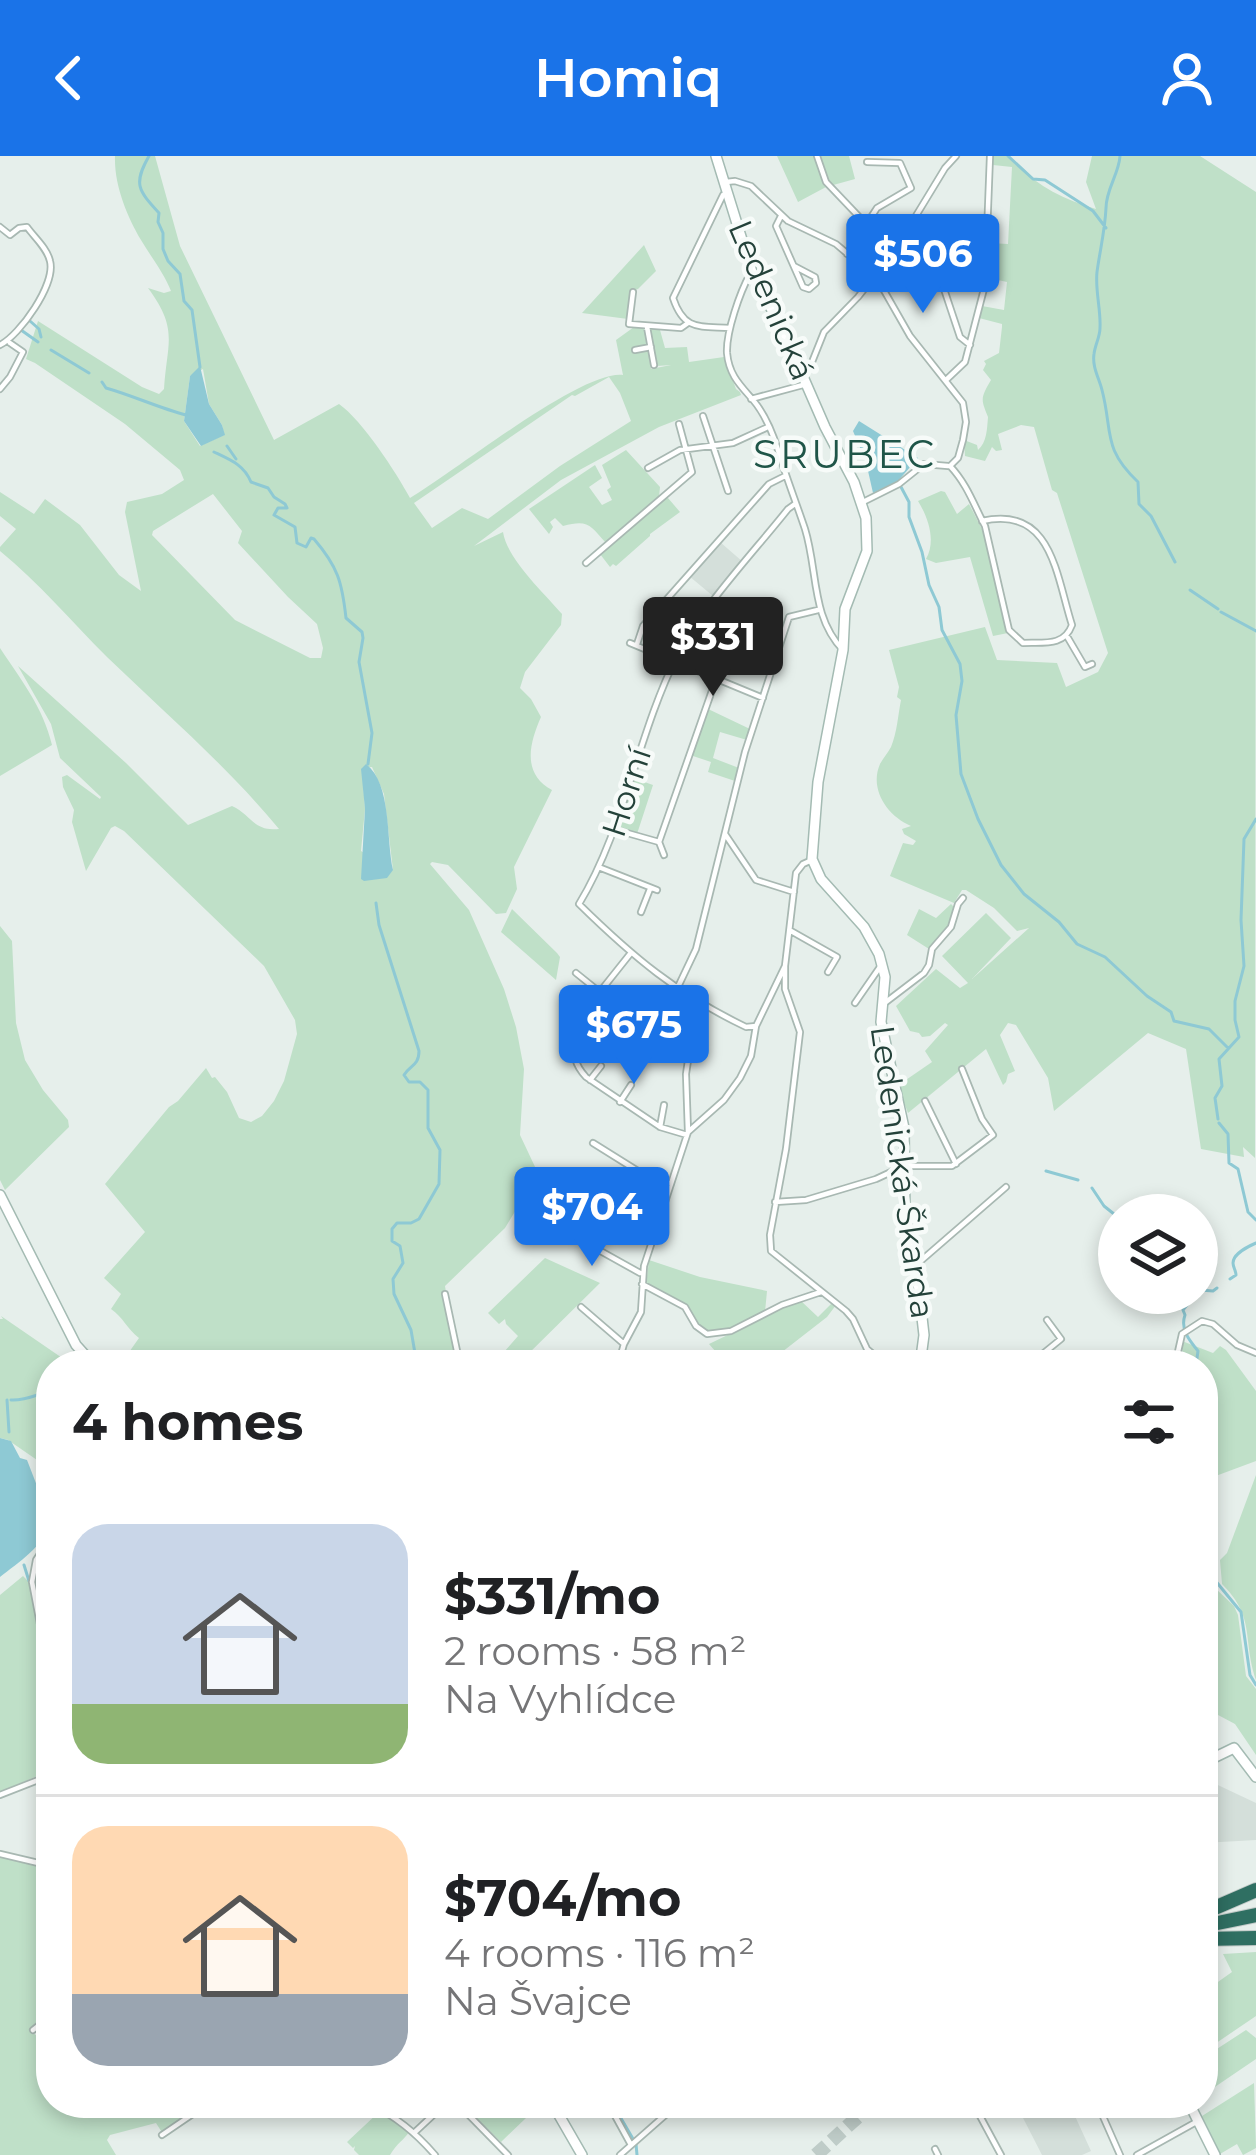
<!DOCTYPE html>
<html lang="en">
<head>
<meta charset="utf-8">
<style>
	body { margin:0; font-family:Montserrat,sans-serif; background:#f6f6f6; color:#202124; height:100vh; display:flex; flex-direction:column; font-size:45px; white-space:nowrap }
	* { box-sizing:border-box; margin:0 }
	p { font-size:39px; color:#757577 }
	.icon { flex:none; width:66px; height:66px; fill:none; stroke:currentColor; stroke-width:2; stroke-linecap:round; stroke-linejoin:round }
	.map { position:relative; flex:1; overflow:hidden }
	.panel { position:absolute; left:36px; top:1194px; width:1182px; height:768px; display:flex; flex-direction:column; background:#fff; border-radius:48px; box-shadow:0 6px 18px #0003 }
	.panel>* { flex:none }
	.buttons { position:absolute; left:1098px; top:1038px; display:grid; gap:24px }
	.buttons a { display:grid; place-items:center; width:120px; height:120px; border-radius:50%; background:#fff; box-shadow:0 6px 18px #0003; font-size:60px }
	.price { position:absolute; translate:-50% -102px; padding:0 27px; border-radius:12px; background:#1a73e8; color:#fff; font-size:39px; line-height:78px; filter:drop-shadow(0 3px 6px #0008) }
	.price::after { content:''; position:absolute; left:50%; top:72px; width:36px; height:27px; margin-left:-18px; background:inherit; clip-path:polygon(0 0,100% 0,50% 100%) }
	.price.current { background:#222; color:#fff }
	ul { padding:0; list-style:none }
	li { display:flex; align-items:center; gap:36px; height:300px; padding:0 36px }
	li+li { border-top:3px solid #e0e0e0 }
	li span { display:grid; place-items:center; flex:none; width:336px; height:240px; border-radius:36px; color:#555 }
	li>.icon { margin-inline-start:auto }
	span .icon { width:144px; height:144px; fill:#fffc; stroke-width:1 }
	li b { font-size:51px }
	h2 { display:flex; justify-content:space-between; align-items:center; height:144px; padding:0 36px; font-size:51px }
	header { display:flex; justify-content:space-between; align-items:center; height:156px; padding:0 36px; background:#1a73e8; color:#fff; font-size:54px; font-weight:600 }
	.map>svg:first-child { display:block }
	.built { fill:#d4dfda }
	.green { fill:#bfe0c8; fill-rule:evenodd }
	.water { fill:#8ec9d4 }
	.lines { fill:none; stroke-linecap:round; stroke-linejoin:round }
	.stream { stroke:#8ec9d4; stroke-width:3 }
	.highway-tunnel { stroke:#bfccc8; stroke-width:14; stroke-dasharray:14 7; stroke-linecap:butt }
	.street-casing { stroke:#a8b8b2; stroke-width:8 }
	.secondary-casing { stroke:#a4bbb3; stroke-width:12 }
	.highway-casing { stroke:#c2cac8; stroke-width:16 }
	.street { stroke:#fff; stroke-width:4.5 }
	.secondary { stroke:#fff; stroke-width:9 }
	.highway { stroke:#2f6f62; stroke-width:14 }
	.labels { text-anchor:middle; stroke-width:9; stroke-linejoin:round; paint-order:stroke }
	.street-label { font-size:33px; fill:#24423a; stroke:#f7fbf9 }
	.quarter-label { font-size:39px; letter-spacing:3px; fill:#1f5548; stroke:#f7fbf9 }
</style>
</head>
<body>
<header><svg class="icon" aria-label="back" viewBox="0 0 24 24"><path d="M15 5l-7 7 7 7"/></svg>Homiq<svg class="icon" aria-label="person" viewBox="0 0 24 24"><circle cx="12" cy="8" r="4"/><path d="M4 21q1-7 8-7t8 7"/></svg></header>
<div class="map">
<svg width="1256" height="1999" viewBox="0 0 1256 1999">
	<rect width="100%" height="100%" fill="#e6efeb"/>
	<path class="built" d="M720,386L743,406L713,440L689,420Z
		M1203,1622L1256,1647V1684L1203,1687Z
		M1044,1947L1046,1950L1069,1947L1091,1995L1082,1999H1042L1021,1958Z"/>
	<path class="green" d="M115,0H155L180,90L274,284L339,248C362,264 396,316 410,342C453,317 581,214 623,219L616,184L634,171L644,172L647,189L633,192L634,197L648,194L651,213L671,209L657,210L650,173L660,174L665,192L687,191L689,206L724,201L736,233L740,236L741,239L659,271L561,324L474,390L503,376C507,403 544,437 562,458L561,469L525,516L520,532L531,543L541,561C529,588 522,618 552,634L514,711L517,733L506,757L496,758L448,709L432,706L430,708L469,754L504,833L516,871L524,913L520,979L545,1032L533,1026L505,1072L445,1130L458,1209H120L139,1182C127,1173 123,1161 111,1153L121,1138L104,1122L145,1076L105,1028L169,951L178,945L206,912L212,922L215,921L227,936L239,962L251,966L262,960L274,945L284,925L297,878L295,864L264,810L124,675L115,670L111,672L86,715L72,666L74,654L63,631L62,621L67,619L100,643L101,641L60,602L51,568L18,510L126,607L188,669L232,650C252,659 253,676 279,673C228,611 165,557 107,501C71,465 39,427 0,395V391L16,373L0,360V336L34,358L45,343L80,369L119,419L141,435L125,356L127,346L162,338L184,324L180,314L125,268L35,207L26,203L38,165L142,231L159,238L164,233C167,186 179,174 148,132L164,137L171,135C164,117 151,101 141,84C127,60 114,29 115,0ZM203,213L209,248L222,269L224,279L200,290L184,265L190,220ZM609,221L620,237L631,265L560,310L488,363L462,352L432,372L414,347L572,239L575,240ZM213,338L242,375L238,387L288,441L317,468L323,492L321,502H310L235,464L152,379L153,375ZM372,611L384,638L393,714L361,695L365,653L362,612Z
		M777,0H849L855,23L826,31L798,46Z
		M993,0H1007C1033,27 1060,43 1096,53L1086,26L1092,0H1200L1256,36L1255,1002L1243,991L1244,1001L1201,993L1186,893L1148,877L1054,955L1048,922L1016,869L1008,867L1000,879L1015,915L1008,918L1006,926L1003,929L986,893L908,957L900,936V928L932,906L925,895L948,869L945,867L930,880L922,881L919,877L910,875L896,850L936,813L960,832L968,827L942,800L986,757L1011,782L972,823L1029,772L1017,775L994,752L966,734H962L954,747L890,720L903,687L913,689L916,685L904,678L902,673L911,670C887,660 869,633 880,608C883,602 888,597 891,591C897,577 898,559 901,544L897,541L899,531L889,494L985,471L997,504L1057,507L1066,531L1098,516L1108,497L1057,337L1052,334L1034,271L1021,269L998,278L1002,294L996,295L992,291L985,305L965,300L964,284L977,289L978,294C987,286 987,273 988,261C981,243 980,243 991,224L983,214L986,208L984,205L999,197L1002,171V168L979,162L982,150L1004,154L1007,126L989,122V87L1008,88L1012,11L993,9Z
		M954,87L984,89V102L961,100L962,114L942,121L933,97Z
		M644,89L656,115L638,133L631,135L628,163L582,157Z
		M626,294L660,331L659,341L606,387C590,369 588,363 563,370L555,362L550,366L553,371L549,378L529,353L595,309L602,322L589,331L602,349L612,344L607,334L611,331L602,309Z
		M941,335L945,336L957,358L969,348L983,375L1008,477L993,480L970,401L936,407L926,403C936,385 929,363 918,345Z
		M664,342H668L680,356L650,378V380L616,410L613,408L610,411L600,398Z
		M0,492C21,524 43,551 52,589L0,620Z
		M706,552L750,573L747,584L720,576L713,602L739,612L735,625L708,616L711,606L690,599Z
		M633,622L653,629L637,678L617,670Z
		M951,748L954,751L950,769L929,793L907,779L919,753L936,762Z
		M512,753L557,797L560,801L556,824L501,776Z
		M0,770L12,785L16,867L25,904L43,934L68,964L69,971L5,1034L0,1024Z
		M545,1102L600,1127L517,1209L504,1196L518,1180L506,1168L505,1163L499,1168L488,1157Z
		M649,1104L700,1121L767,1135L765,1156L728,1175L710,1176L698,1169L681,1146L646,1129Z
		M800,1144L818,1161L832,1147L836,1149L827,1161L782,1196L784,1202H792L800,1209H720L722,1203L709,1188Z
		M1,1160L68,1206L77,1196L90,1209H51V1342L42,1300L37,1304L8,1284L0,1282V1163H3Z
		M1182,1185L1213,1197L1220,1190L1226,1194L1256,1235V1305L1213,1321L1203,1315V1209H1183Z
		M1256,1319V1524C1242,1482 1256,1462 1222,1428L1220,1404L1227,1397Z
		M23,1420L29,1426L51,1530V1614L0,1636V1439Z
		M1208,1432H1215L1234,1450L1238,1459L1246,1520L1256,1533V1599L1235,1568L1203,1551V1445Z
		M0,1699L51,1713V1857L31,1875L51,1892V1947H208L163,1978L156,1967L110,1979L107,1984L116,1999H0Z
		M1256,1796V1860L1203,1896V1882L1211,1876L1203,1852L1214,1844L1208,1833L1232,1816L1223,1798Z
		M1246,1874L1256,1882V1903L1203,1939V1902Z
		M1254,1927L1256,1992L1243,1999L1237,1988L1220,1998L1202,1960Z
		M488,1947H519L526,1962L501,1986L475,1960Z
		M380,1955L409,1976C404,1984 397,1987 390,1999H359L354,1994L355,1990L353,1992L347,1986Z"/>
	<path class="water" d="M200,210L209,248L222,269L225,279L201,290L184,265L190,220Z
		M859,265L918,302L898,325L873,337L866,306L853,275Z
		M366,608C392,628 386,683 393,714L387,722L364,725L361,723L365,653L361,613Z
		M0,1282L11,1285L20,1302L27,1304L51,1366C45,1389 19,1406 0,1421Z"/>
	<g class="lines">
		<path class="stream" d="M149,0C133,28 138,34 159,57L158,66L163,77V93L168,105L180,118L184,145L192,154L200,211
			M1008,0L1033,23L1045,24L1093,55L1106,72
			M1120,0C1119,18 1106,33 1106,52C1105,74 1100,94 1097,116C1095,135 1101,153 1100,172C1100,181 1095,189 1094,198C1092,211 1099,222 1102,234C1113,276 1102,292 1138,326L1139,348L1151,360L1175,406
			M30,165L39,173L41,181
			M21,174L38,186
			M51,194L89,217
			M102,226L106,232C134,240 159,252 186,259
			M227,290L236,303
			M214,296C231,304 244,309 251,326L268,332L274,341L285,348L287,352H278L274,359L295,371L297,387L306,391L311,382L314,383C338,411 342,426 346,462L362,476L363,482L359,506L372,577L368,608
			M901,331L909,346V361L922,396L929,429L939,451L942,474L960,508L962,525L956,559L961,618L978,663L1001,709L1024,738L1059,766L1077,788L1105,801L1147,840L1171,856L1174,865L1209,873L1228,892
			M1190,434L1218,453
			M1221,456L1256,475
			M376,747L379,769L419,895C419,910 410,909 404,919L409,926H420L428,934V972L440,994L439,1028L419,1063L411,1067H397L392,1073V1085L400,1090L403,1107L393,1123L394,1138L411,1174L417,1209
			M1218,963L1215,942L1222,930L1219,903L1239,881L1235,864V845L1244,810L1241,764L1244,683L1256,663
			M1219,967L1228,978L1229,1007L1238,1013L1248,1056L1256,1064
			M1046,1015L1078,1024
			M1092,1032L1104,1050L1119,1062
			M1230,1123L1236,1119C1236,1115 1233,1111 1233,1107C1233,1098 1249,1090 1256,1087
			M1197,1137L1200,1134L1213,1135L1217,1132
			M1191,1144L1183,1154L1185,1159C1180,1173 1189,1184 1198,1195L1196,1209
			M7,1244L9,1276
			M11,1244C25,1245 38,1238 51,1235
			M1203,1304L1208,1315
			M1203,1375L1211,1384L1214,1423L1241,1456L1250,1519L1256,1529
			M24,1409L29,1425
			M35,1428L51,1441
			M612,1947L636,1988L637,1999"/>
		<path class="highway-tunnel" d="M816,1999L873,1947"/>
		<defs>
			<path id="street" d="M817,0L826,26L865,67
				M726,26L735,25L751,30L788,65L836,88L856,105L877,115L882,131L910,180L963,247L966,266L963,284L958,302L950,310
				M723,39L673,142C684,175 699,170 730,172
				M781,60L776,70L803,131L809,133L816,127L815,121L794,110
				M914,63L923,70L960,181L970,189
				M0,71L10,79L19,72L27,71C35,82 47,92 50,105C56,128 20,179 0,189
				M847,98L877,52L911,32L900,7L867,6
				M750,118C740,136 726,176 727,197C729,219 740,229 753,244C764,257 773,278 778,294C786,321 796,346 805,373C818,415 811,461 843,494
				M633,136L629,168L681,172L688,167
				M647,171L654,209
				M635,194L651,191
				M803,219L810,211L824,176L858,141L897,91L945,12L956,0
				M946,224L965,206L985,129L990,0
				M0,233L10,221L23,196L10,187
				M751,243L803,229
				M703,260L728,335
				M950,310C967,328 974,349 985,370L1009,474L1023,487C1043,486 1064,491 1072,469C1056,419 1052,349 982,365
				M648,312L680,294L733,287L768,271
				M863,346L899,328L924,308L948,310
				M586,407L692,316L679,268
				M1068,482L1085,511L1092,508
				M630,487L763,542
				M637,488L643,470L769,328L785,320
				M613,673L659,686
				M725,678L756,724L794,736
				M664,699L659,686L723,503L727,476
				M601,712L657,734
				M641,756L650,733
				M791,775L837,801L828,816
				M785,810V833L800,876L786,993L770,1079L771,1095L846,1155L853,1163L867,1193L886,1209
				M576,817L648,875
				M677,833L696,793L745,596L789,461L818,454
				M595,842L630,798
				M886,846L924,817L929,809L932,793L951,771L958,748L963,742
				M855,847L882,808
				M756,870L746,871C677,838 633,801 579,748C625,672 637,580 677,500C701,452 753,397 788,353L795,348
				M575,881C573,898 574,908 586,921L660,971L687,979
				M590,924L601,910
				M925,945L956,1008
				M620,946L631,929
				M660,971L664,949
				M688,976L724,944L740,922L751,900L756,870L785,810L796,717L803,708L812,704
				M593,987L641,1017L671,1028
				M775,1046L806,1044L876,1023L904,1010H952L993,979L982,963L962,913
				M561,1073L640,1117
				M916,1109L1006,1031
				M642,1128L685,1151L696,1170L707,1178L731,1175L782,1149L821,1136
				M445,1138L460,1209
				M581,1151L624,1188
				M618,1209L624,1188L641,1156L644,1110L688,976L686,918L691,884L685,864L682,837
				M1029,1209L1061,1183L1047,1164
				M1175,1209L1182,1178L1202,1165L1213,1168L1237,1189L1256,1197
				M51,1381L36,1404L32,1426L51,1526
				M0,1639L51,1619
				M0,1698L51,1710
				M33,1874L51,1860
				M243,1947L249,1955
				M369,1947C396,1961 415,1976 435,1999
				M457,1947L508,1999
				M608,1947L631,1989
				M973,1947L1001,1999
				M1097,1947L1120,1999
				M1023,1955L1041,1947
				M415,1976L446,1947
				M162,1979L209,1947
				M935,1993L938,1999
				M620,1999L679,1947
				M1137,1999L1198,1965"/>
			<path id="secondary" d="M716,0L752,116L784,177L825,271L854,326L866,362L867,395L845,453L843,494L818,626L812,703L821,723L864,771L879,798L885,821L881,866L904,972L905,1061L916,1109L924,1179L920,1209
				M0,1039L76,1189L94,1209
				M1203,1607L1234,1592L1256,1621
				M552,1947L582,1999
				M1189,1947L1215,1999"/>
			<path id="highway" d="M1203,1757L1256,1734
				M1203,1770L1256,1759
				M1203,1783L1256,1782"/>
		</defs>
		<use href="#street" class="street-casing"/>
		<use href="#secondary" class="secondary-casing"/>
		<use href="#highway" class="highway-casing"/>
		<use href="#street" class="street"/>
		<use href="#secondary" class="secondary"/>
		<use href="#highway" class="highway"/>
	</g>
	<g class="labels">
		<g class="street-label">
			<text transform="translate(772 144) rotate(67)" y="12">Ledenická</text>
			<text transform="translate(626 636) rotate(-72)" y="12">Horní</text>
			<text transform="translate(903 1016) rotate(82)" y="12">Ledenická-Škarda</text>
		</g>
		<g class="quarter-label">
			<text x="845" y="312">SRUBEC</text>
		</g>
	</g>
</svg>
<div class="buttons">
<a><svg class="icon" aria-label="layers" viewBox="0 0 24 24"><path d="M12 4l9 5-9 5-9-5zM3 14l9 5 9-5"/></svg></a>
</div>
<b class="price" style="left:923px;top:160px">$506</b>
<b class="price current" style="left:713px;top:543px">$331</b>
<b class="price" style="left:634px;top:931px">$675</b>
<b class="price" style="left:592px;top:1113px">$704</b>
<section class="panel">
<h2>4 homes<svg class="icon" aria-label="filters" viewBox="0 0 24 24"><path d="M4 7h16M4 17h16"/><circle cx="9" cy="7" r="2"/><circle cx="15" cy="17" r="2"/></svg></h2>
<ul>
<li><span style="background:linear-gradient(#c9d6e8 75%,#8fb573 0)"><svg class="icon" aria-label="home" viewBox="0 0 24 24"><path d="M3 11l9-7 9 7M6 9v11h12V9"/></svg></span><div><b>$331/mo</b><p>2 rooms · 58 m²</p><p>Na Vyhlídce</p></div></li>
<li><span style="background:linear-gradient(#ffd9b3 70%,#9aa5b1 0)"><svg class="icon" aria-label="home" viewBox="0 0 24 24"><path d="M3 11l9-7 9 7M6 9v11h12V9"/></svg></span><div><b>$704/mo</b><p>4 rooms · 116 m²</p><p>Na Švajce</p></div></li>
</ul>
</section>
</div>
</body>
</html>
